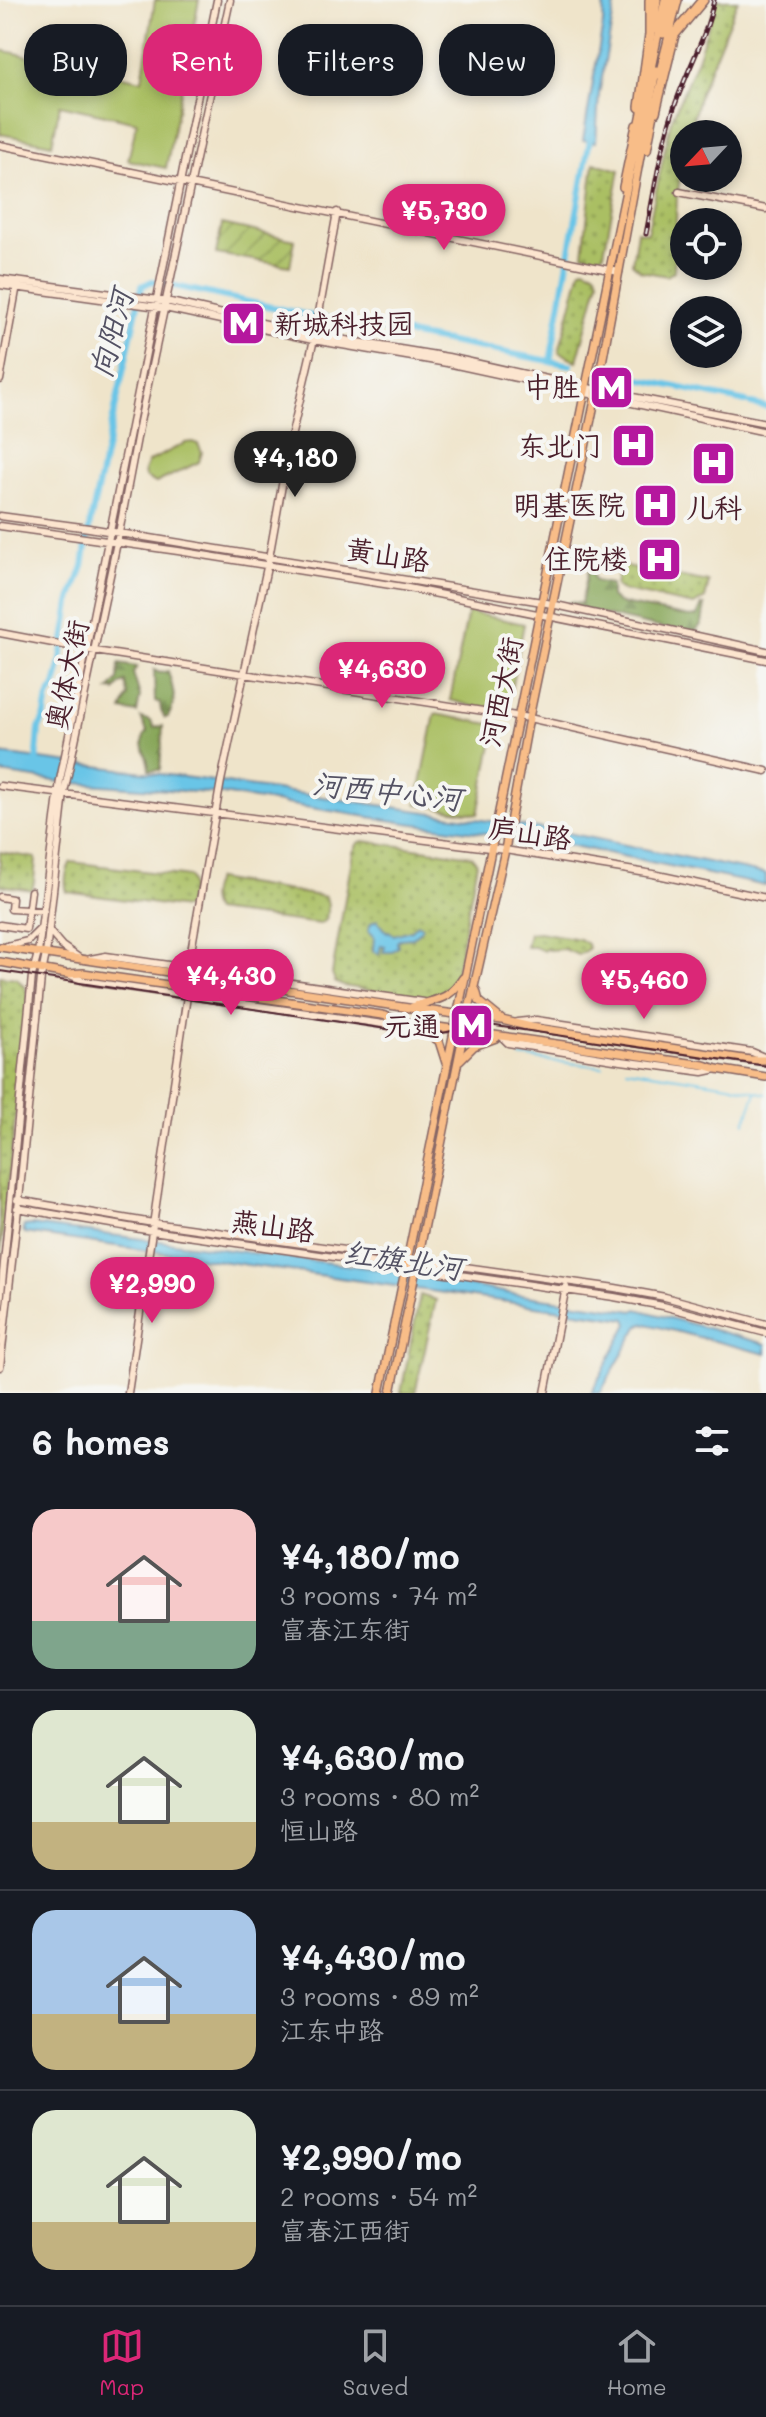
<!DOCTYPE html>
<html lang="en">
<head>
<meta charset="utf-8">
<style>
	body { margin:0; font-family:Mali,"LXGW WenKai TC",sans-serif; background:#242831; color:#f1f3f6; height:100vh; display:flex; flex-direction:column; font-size:30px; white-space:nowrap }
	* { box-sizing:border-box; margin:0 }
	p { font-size:26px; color:#9ea1a6 }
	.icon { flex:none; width:44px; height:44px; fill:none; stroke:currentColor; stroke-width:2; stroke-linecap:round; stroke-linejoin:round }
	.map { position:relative; height:1393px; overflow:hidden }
	.panel { display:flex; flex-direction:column; background:#171b24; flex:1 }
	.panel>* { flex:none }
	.top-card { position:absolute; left:24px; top:24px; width:718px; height:72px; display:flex; gap:16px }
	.needle { width:52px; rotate:244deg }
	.tools { position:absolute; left:670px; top:120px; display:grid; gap:16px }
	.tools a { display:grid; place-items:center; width:72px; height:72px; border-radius:50%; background:#171b24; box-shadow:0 4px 12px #0003; font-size:40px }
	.price { position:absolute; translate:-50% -68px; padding:0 18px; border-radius:28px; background:#db2777; color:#fff; font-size:26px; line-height:52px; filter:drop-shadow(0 2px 4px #0008) }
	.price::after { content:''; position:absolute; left:50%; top:48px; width:24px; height:18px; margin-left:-12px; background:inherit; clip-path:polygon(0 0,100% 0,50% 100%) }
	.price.on { background:#222; color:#fff }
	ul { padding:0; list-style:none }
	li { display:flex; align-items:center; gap:24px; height:200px; padding:0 32px }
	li+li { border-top:2px solid #363941 }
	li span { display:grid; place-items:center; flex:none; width:224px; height:160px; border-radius:24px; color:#555 }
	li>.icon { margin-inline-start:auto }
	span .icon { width:96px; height:96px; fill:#fffc; stroke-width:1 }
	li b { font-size:34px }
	h2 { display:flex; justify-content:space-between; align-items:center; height:96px; padding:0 32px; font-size:34px }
	.pill { padding:0 28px; border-radius:32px; background:#171b24; box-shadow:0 4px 12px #0003; font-size:28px; line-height:72px }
	.pill.on { background:#db2777; color:#fff }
	.tabs { display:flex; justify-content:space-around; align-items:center; height:112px; border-top:2px solid #363941; background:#171b24; font-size:22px; color:#9ea1a6 }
	.tabs a { display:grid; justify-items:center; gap:4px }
	.tabs .on { color:#db2777 }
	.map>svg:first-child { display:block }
	.grass { fill:#aabf63; stroke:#7a6f47; stroke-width:2 }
	.forest { fill:url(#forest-firs); stroke:#686242; stroke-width:2 }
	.park { fill:url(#park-dots); stroke:#7a6f47; stroke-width:2 }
	.garden { fill:url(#garden-furrows); stroke:#7a6f47; stroke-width:2 }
	.water { fill:#69c5e7; stroke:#5a7289; stroke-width:2 }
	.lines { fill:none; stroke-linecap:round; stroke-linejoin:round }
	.stream { stroke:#69c5e7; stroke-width:2 }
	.river { stroke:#69c5e7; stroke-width:6 }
	.secondary-casing { stroke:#846463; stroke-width:9 }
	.primary-casing { stroke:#846463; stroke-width:10 }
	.highway-casing { stroke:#846463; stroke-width:12 }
	.secondary { stroke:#fce5cf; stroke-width:6 }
	.primary { stroke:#f8bd88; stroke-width:7 }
	.highway { stroke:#f8bd88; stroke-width:9 }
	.tram { stroke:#4a1f2b; stroke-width:2 }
	.rail-casing { stroke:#4a1f2b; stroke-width:5 }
	.rail { stroke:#f6f6f2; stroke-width:2; stroke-dasharray:6; stroke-linecap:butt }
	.labels { text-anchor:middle; stroke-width:8; stroke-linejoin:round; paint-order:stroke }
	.poi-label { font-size:28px; fill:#4a1f2b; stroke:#f6f6f2; text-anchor:end }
	.street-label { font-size:28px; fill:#4a1f2b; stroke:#f6f6f2 }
	.water-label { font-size:30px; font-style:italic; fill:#535163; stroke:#f6f6f2 }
</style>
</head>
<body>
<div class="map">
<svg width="766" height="1393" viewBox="0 0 766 1393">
	<defs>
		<pattern id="forest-firs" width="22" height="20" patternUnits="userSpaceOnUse" patternTransform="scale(2)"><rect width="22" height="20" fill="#87a659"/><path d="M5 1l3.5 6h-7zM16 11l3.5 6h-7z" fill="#70874a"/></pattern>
		<pattern id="park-dots" width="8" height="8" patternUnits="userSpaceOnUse" patternTransform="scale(2)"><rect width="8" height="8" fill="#aabf63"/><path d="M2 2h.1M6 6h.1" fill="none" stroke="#8c9b52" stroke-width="1.8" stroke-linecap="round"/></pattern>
		<pattern id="garden-furrows" width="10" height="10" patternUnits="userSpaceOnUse" patternTransform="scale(2)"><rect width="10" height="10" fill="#aabf63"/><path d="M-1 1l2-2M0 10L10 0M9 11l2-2" fill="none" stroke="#8c9b52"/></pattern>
	</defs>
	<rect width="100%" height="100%" fill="#f6f6f2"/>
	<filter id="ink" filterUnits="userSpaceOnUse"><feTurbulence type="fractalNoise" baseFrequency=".0125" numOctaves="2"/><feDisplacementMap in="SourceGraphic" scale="16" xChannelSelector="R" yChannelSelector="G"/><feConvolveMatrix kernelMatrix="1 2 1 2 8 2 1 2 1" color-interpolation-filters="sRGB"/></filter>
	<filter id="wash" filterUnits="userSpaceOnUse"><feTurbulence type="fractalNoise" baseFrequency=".006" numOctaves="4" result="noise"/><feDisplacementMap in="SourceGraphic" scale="32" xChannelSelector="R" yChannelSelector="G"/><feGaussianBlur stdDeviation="1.8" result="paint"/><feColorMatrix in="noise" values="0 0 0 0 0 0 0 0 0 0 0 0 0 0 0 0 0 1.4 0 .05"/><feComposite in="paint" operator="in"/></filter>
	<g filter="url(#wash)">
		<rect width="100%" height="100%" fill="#efe4ca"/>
		<path class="grass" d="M155,0H199L166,168L128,160L137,122L60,105L52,144L0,134V50L142,80Z
			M192,442L198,444L202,452L199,462L156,483L145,477L144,471L148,462L185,443Z
			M468,612L524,624L506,715L450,700Z
			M435,714L496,725L478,814L417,804Z"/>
		<path class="forest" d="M588,571L592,572L595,581L611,584V597L618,603L690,617L697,616L702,605H705L702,623L693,635L569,607L570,602L581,604Z
			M119,664L137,667L133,673L140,696L137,713L122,710L128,696L125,682L121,684L115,691V689L109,690L118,680Z
			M154,670L160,673L168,671C173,689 178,700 168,717L165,718L161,711L160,703L155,701Z
			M141,718L151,721L154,728L163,726L160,770H149C149,755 137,744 147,731Z"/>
		<path class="park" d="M717,0H738L700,93L689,134H684V155L677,196L674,271L667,276L641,271L632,263L637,231L647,233L671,121L697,59Z
			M594,163L620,170L604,253L598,257L583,254Z
			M584,268L597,273L599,280L577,361L559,352L581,269Z
			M619,565L709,582L705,598L694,605L620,590L616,586Z
			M363,841L472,856L477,863L454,983L444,995L429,999L343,986L335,982L332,974L353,852L358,843Z
			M0,852L36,858L34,882L32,890L0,885Z
			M71,862L189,877C194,887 190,898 185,908L67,892C64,883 66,870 71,862Z
			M216,879L326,897L328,905L326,919L320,924L214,911C208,901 210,889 216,879Z
			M539,932L579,939L587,944L588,949L578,955L564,949L548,950L546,948L544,951L535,947H526L529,933Z
			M0,976L17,978L26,989L28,998L0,1260Z
			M420,1295L436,1300L415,1393H401Z"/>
		<path class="garden" d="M222,224L295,240L290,266L216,254Z"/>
		<path class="water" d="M604,0H616L599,94L596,142L583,140L603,24Z
			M0,754L199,779L558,831L766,874V886L554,842L407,823L222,794L62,782L0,773Z
			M377,920L387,932L389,931L394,935L411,930L417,924L423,927L413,938L400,939L397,942L398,947L391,952H383L385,946L381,945L379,954L373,951L374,937L368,931L371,923Z
			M32,1225L401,1272L513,1294L634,1311L637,1309L766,1344V1354L643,1323L638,1327L600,1393H591L628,1324L626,1319L25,1233L23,1230L24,1226Z"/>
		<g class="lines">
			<path class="stream" d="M519,1057L603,1067
				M626,1069L729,1085L766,1094
				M745,1123L756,1092"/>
			<path class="river" d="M550,362L591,133
				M625,376L746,402
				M751,404L766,407
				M36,766L39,729L45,715L48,697L55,686L60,666L70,603L83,566L89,528L142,286L152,281L318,317L571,365"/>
		</g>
	</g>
	<g filter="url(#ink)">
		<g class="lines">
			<defs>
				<path id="secondary" d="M0,145L619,272
					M679,192L766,209
					M0,279L166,301L315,335L448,357L597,390L766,423
					M0,285L165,308L313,340L447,363L766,432
					M0,380L17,285
					M0,516L89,528L542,602L766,651
					M0,526L178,551L403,587L766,660
					M0,633L95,651L529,718L766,771
					M0,786L505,850L653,874L766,898
					M0,897L12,899L11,909L44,911
					M0,925L26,929L31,891
					M49,931L62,946L79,958
					M7,946L28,941L41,928
					M90,959L106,956L423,1002
					M182,967L187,964L190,957L221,781L269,558L289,446L315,335L337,212
					M70,975L84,981L383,1024L399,1021
					M517,1022L536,1020L752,1052L766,1058
					M502,1037L508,1043L614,1060L703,1072L717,1069
					M17,1200L153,1223L615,1288L665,1297L766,1324
					M17,1208L152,1231L614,1297L663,1306L766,1333
					M0,1304L32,976L38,953L60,780L217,0
					M0,1367L19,1200L41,978L46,954L64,793L119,533L140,422L230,0
					M128,1393L187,996
					M545,1393L566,1287"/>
				<path id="primary" d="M653,30L657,0
					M663,34L671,0
					M659,75L678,0
					M647,150L655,108
					M623,187L636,125
					M0,947L409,1008L502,1020L531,1027L750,1060H766
					M0,962L67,974L83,973L319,1006L382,1015L410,1023L704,1065L717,1069L766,1077
					M476,990L479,1001L501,1019
					M410,1008C435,998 447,1003 463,978
					M419,1028L439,1041L446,1063
					M460,1060L474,1046L496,1038
					M380,1393L665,0
					M391,1393L464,1031L505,850L529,718L597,390L656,70"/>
				<path id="highway" d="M640,107L650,34V0
					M655,112L674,35L703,0"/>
			</defs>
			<use href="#secondary" class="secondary-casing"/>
			<use href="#primary" class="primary-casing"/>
			<use href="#highway" class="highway-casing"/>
			<use href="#secondary" class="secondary"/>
			<use href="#primary" class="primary"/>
			<use href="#highway" class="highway"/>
			<path class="tram" d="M0,971L426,1035C446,1035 462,1026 482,1024L766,1066"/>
			<defs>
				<path id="rail" d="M646,234C654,193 660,151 673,111C685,73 706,40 714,0"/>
			</defs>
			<use href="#rail" class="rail-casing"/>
			<use href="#rail" class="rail"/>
		</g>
	</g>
	<defs>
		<symbol id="metro-square" viewBox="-11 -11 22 22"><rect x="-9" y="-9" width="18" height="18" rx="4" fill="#b5179e" stroke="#f6f6f2"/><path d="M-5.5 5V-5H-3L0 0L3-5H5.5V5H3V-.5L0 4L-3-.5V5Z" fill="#fff"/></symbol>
		<symbol id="hospital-square" viewBox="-11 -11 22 22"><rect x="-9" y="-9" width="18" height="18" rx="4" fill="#b5179e" stroke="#f6f6f2"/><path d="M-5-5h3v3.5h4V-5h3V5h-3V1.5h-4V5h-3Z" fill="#fff"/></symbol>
	</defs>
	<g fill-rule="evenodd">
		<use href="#metro-square" x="218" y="298" width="51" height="51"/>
		<use href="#metro-square" x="586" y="362" width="51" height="51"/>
		<use href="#hospital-square" x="608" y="420" width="51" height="51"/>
		<use href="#hospital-square" x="688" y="438" width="51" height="51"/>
		<use href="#hospital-square" x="630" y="480" width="51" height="51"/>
		<use href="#hospital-square" x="634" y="534" width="51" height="51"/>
		<use href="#metro-square" x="446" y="1000" width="51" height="51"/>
	</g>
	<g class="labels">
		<g class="poi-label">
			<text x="274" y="334" text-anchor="start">新城科技园</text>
			<text x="580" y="397">中胜</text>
			<text x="602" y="456">东北门</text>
			<text x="625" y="515">明基医院</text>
			<text x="714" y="518" text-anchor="middle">儿科</text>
			<text x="628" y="569">住院楼</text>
			<text x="440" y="1036">元通</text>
		</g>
		<g class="street-label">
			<text transform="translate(388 555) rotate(9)" y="10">黄山路</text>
			<text transform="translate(67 675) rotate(-78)" y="10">奥体大街</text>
			<text transform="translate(501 692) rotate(-78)" y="10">河西大街</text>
			<text transform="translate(530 833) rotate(9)" y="10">庐山路</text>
			<text transform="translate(273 1226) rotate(8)" y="10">燕山路</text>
		</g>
		<g class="water-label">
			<text transform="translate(112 334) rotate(-75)" y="10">向阳河</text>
			<text transform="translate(387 792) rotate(6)" y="10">河西中心河</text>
			<text transform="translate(403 1261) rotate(8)" y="10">红旗北河</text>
		</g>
	</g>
</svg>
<div class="tools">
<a><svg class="needle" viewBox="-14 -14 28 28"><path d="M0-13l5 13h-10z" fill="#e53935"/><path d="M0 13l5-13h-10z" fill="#9ea1a6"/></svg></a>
<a><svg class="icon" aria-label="locate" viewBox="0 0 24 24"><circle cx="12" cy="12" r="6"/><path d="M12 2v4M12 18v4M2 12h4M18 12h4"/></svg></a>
<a><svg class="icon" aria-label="layers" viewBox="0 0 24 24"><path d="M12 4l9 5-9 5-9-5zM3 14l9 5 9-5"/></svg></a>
</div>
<b class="price" style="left:444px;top:252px">¥5,730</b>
<b class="price on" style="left:295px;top:499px">¥4,180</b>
<b class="price" style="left:382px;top:710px">¥4,630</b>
<b class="price" style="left:231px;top:1017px">¥4,430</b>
<b class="price" style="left:644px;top:1021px">¥5,460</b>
<b class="price" style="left:152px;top:1325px">¥2,990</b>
<div class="top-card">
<a class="pill">Buy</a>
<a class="pill on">Rent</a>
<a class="pill">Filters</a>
<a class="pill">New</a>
</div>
</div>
<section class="panel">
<h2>6 homes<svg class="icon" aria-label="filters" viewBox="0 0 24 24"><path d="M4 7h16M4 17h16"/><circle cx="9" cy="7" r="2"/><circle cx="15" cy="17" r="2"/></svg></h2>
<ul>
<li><span style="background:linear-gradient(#f6c9c9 70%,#7fa58c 0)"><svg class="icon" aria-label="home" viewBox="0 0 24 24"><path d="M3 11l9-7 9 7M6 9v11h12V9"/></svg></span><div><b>¥4,180/mo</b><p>3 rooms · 74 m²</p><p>富春江东街</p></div></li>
<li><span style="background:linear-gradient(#dfe7d0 70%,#c2b280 0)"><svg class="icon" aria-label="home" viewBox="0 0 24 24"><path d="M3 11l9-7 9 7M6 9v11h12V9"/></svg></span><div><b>¥4,630/mo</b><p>3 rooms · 80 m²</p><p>恒山路</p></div></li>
<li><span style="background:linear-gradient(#a9c7e8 65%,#c2b280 0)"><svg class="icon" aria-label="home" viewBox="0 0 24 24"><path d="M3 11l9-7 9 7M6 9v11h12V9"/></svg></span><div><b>¥4,430/mo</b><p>3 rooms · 89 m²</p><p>江东中路</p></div></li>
<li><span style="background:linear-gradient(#dfe7d0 70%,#c2b280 0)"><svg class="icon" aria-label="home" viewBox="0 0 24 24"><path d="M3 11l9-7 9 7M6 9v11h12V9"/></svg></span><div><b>¥2,990/mo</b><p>2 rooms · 54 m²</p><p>富春江西街</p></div></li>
</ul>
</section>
<nav class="tabs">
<a class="on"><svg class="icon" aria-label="map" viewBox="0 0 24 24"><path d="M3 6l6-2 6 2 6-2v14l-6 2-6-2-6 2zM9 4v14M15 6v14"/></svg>Map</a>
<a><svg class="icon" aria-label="saved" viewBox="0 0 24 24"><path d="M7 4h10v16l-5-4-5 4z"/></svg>Saved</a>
<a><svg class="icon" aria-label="home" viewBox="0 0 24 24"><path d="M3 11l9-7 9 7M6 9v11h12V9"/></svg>Home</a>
</nav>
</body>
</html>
